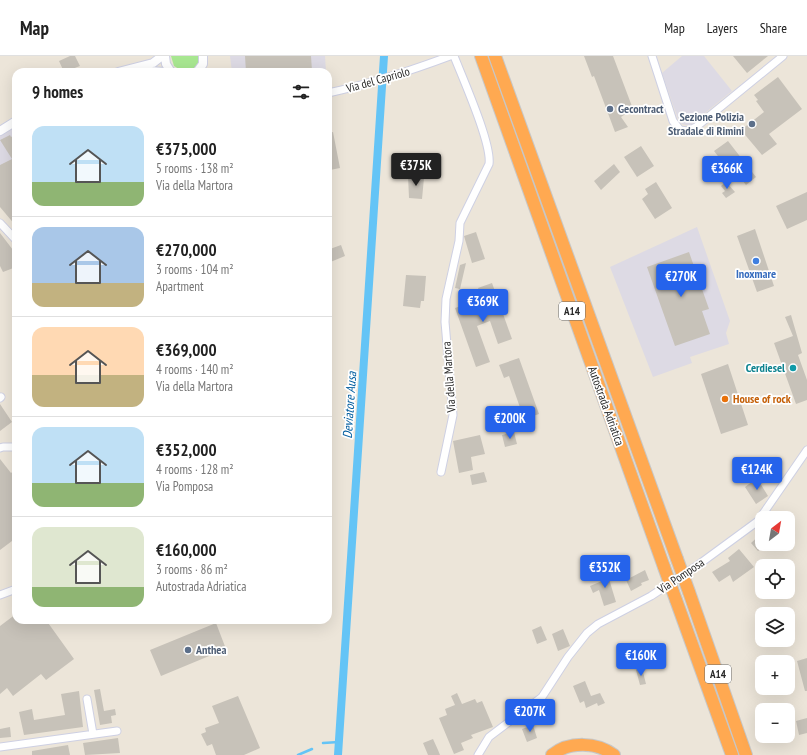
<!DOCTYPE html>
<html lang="en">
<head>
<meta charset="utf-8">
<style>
	body { margin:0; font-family:"PT Sans Narrow",sans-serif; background:#f2f2f2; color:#222; height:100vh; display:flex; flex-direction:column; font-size:15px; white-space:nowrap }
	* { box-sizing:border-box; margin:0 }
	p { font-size:13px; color:#767676 }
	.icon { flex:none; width:22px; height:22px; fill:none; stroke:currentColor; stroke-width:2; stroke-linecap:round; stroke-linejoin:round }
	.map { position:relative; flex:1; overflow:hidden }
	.side { position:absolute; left:12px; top:12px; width:320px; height:556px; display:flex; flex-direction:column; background:#fff; border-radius:12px; box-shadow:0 4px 16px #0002 }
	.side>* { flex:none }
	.needle { width:26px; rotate:31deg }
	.buttons { position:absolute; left:755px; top:455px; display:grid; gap:8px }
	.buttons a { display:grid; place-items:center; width:40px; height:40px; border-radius:8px; background:#fff; box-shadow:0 4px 16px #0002; font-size:20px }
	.price { position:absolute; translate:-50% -34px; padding:0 9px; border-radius:4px; background:#2563eb; color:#fff; font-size:13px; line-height:26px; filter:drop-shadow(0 1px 2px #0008) }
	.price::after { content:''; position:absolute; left:50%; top:24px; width:12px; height:9px; margin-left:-6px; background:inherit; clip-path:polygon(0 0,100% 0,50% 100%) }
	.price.current { background:#222; color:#fff }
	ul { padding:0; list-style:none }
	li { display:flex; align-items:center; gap:12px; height:100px; padding:0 20px }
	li+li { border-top:1px solid #e0e0e0 }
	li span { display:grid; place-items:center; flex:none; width:112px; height:80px; border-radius:12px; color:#555 }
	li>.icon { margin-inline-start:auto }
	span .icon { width:48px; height:48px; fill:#fffc; stroke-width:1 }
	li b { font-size:17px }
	h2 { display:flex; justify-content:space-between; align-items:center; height:48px; padding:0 20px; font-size:17px }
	header { display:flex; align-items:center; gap:24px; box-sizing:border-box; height:56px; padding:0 20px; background:#fff; border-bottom:1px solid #e0e0e0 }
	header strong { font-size:19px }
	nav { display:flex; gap:22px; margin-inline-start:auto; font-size:14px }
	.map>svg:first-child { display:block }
	.industrial { fill:#dddae4 }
	.green { fill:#a8e791 }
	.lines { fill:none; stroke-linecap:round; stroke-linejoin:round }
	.stream { stroke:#64c4f6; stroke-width:2.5 }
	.canal { stroke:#64c4f6; stroke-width:8 }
	.building { fill:#c7c2b9 }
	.minor-casing { stroke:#ced0e3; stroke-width:9 }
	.tertiary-casing { stroke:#ced0e3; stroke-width:10 }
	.motorway-casing { stroke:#c7c7c7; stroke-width:14 }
	.minor { stroke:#fff; stroke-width:7 }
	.tertiary { stroke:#fff; stroke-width:8 }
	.motorway { stroke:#ffa951; stroke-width:12 }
	.motorway-bridge-casing { stroke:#c7c7c7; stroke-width:14; stroke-linecap:butt }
	.motorway-bridge { stroke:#ffa951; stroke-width:12 }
	.service-dot { fill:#5c6f8a; stroke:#fff; stroke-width:1.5 }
	.shop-dot { fill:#3f7fe0; stroke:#fff; stroke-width:1.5 }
	.culture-dot { fill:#0f9aa8; stroke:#fff; stroke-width:1.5 }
	.food-dot { fill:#e8710a; stroke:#fff; stroke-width:1.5 }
	.labels { text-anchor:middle; stroke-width:3.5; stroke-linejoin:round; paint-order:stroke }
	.shield { fill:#fff; stroke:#686868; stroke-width:1 }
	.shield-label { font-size:11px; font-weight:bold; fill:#282828 }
	.street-label { font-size:12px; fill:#282828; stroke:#fff }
	.service-label { font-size:12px; font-weight:bold; fill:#4e5e75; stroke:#fff; text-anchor:start }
	.shop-label { font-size:12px; font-weight:bold; fill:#366cbe; stroke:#fff }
	.culture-label { font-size:12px; font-weight:bold; fill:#0d838f; stroke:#fff; text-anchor:end }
	.food-label { font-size:12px; font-weight:bold; fill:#c56008; stroke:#fff; text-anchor:start }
	.water-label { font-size:13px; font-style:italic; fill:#055fa0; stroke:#fff }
</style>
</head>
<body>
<header>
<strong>Map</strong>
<nav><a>Map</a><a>Layers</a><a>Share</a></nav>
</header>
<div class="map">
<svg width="807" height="699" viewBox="0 0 807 699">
	<rect width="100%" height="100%" fill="#ece5d9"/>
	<path class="industrial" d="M230,0H325L326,16H232Z
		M682,0H704L732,35L689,70L682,68L678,63L662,17Z
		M16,69V141L0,114V79Z
		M697,171L730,265L726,277L729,288L690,301L692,307L653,321L610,211Z"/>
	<path class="green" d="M171,0H199L198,8L192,14L184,16L174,10Z"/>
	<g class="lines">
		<path class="stream" d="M323,687L339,686
			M298,699L312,693"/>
		<path class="canal" d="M338,699L384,0"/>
	</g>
	<path class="building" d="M70,0H75L80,10L64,16L59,5Z
		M245,0H311L312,15L246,16Z
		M584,0H613L633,53L621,61L628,71L615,76L594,20L592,21Z
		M733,0H768L747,17Z
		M778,21L802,53L769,78L777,88L762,99L741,74L764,56L756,45L758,44L754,39Z
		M333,76L340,112L330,114L328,112V77Z
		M16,78V170L0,151V109L12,103L0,84L10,79L11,81Z
		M728,85L756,121L746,129L731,110L728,113L714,95Z
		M641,90L654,110L637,121L624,101Z
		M614,108L620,116L601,134L594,125Z
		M408,120L424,122L422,143L409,142Z
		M656,126L672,152L655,163L642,143L648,138L645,133Z
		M726,126L735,136L726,142L722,137L725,135L721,130Z
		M807,136V164L787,173L776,150Z
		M755,173L774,230L757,236L737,180Z
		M476,176L485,203L472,207L464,180Z
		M0,177L13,194L16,191V211L3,216L0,210Z
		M341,189L345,200L328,207L330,193Z
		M689,196L709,253L702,255L710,278L675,290L647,211Z
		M466,207L460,233L455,232L460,209Z
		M406,219L426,220L424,245H421L420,252L403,250Z
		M492,227L512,283L498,288L490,265L477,270L490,306L476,311L455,252L482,243L478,232Z
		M791,259L802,297L798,299L807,324V344L796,348L774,287L793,280L785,261Z
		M519,302L539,358L524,363L509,320L504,322L499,309Z
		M728,308L748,369L721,378L701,318Z
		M0,348L12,366L0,375Z
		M514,376L517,388L505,391L502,379Z
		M480,379L485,398L471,401L473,414L459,417L453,385Z
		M0,403L11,417L16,413V482L0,494Z
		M484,416L487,426L472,429L470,419Z
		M757,422L768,440L756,448L745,431Z
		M762,477V492L758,495L751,487Z
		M739,493L754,511L733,526L730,519L719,526L712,516L730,505L728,502Z
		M645,514L649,524L641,527L642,529L631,535L626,524Z
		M612,516L614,522L609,523L616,546L604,550L599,534L593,537L590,530L602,525L600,520Z
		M16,558V564H46L74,603L46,624L41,618L13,640L7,632L0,638V570Z
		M216,567L226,593L161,620L150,594Z
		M541,570L547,584L537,588L532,574Z
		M563,573L570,590L558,595L552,578Z
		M807,602V635H805L797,605Z
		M642,612L646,628L640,629L636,614Z
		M585,625L591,640L600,637L605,647L598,650L597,647L586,652L584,645L580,647L573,630Z
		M100,633L104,655L115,653L116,659L111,660L112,667L100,669L94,634Z
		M79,635L83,671L24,679L19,656L32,653L34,664L65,659L61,638Z
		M457,637L462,648L475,643L477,647L482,645L493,671L471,679L473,682L461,687L464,694L454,698L439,662L447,659L445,653L455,649L451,640Z
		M238,640L260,692L244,699H216L212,688L207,690L201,678L206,676L205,672L219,667L212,650Z
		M807,662V677L799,679L796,665Z
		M533,669L537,682L527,686L522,673Z
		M10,671L11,681L0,682V673Z
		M118,682L120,697L85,699L83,687Z
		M433,683L438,694L440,699H428L423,687Z
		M68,689L70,699H32V695Z"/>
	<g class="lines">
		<defs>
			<path id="minor" d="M652,0L673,65L680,74L688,75L696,71L783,0
				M328,37C370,28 410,15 450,0
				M0,167L16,184
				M0,342L1,341
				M0,392L3,391H16
				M441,416L453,359L445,266L446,243L459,185L460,167L489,108C492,88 463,23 454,0
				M0,539L16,533
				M87,643L93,678
				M0,691L117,675
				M478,699L489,681L542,641L568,601L587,577L598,568L651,540L698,509L758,465L807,394"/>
			<path id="tertiary" d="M165,0L166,8L171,16
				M138,14L164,16
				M118,16L153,7L162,0
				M197,16L203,8V0
				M0,75L16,65"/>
			<path id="motorway" d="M481,0L664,511
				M495,0L677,503
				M689,536L746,699
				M676,544L732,699
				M552,699C569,685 597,686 614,699"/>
		</defs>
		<use href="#minor" class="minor-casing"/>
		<use href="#tertiary" class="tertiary-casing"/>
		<use href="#motorway" class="motorway-casing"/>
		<use href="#minor" class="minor"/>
		<use href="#tertiary" class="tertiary"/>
		<use href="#motorway" class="motorway"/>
		<defs>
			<path id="motorway-bridge" d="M677,503L689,536
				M664,511L676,544"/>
		</defs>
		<use href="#motorway-bridge" class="motorway-bridge-casing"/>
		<use href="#motorway-bridge" class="motorway-bridge"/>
	</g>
	<g class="service-dot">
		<circle cx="610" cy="53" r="4"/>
		<circle cx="752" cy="68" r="4"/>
		<circle cx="188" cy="594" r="4"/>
	</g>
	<circle class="shop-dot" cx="756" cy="205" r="4"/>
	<circle class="culture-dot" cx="793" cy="312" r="4"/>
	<circle class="food-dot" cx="725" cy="343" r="4"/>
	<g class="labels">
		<g class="shield">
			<rect x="559" y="246" width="26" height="18" rx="3"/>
			<rect x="705" y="609" width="26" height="18" rx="3"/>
		</g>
		<g class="shield-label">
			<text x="572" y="259">A14</text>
			<text x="718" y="622">A14</text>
		</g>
		<g class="street-label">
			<text transform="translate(378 24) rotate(-16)" y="4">Via del Capriolo</text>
			<text transform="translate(449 321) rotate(-94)" y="4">Via della Martora</text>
			<text transform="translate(606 350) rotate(70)" y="4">Autostrada Adriatica</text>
			<text transform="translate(681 520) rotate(-34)" y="4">Via Pomposa</text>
		</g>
		<g class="service-label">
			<text x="618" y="57">Gecontract</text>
			<text x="744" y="65" text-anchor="end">Sezione Polizia<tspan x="744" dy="14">Stradale di Rimini</tspan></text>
			<text x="196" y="598">Anthea</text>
		</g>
		<g class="shop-label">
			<text x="756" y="222">Inoxmare</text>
		</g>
		<g class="culture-label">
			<text x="785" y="316">Cerdiesel</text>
		</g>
		<g class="food-label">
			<text x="733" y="347">House of rock</text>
		</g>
		<g class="water-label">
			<text transform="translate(349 349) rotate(-86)" y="5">Deviatore Ausa</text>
		</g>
	</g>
</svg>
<div class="buttons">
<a><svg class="needle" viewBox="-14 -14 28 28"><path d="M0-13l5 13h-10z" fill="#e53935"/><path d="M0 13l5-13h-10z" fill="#767676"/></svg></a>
<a><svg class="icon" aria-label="locate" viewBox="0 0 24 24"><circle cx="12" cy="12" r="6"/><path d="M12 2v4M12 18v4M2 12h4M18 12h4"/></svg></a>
<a><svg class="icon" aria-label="layers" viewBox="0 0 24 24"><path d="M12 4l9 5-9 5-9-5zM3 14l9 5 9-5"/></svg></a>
<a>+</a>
<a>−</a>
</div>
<b class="price current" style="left:416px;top:131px">€375K</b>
<b class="price" style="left:727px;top:134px">€366K</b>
<b class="price" style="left:681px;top:242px">€270K</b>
<b class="price" style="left:483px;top:267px">€369K</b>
<b class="price" style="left:510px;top:384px">€200K</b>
<b class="price" style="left:757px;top:435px">€124K</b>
<b class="price" style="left:605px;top:533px">€352K</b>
<b class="price" style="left:641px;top:621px">€160K</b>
<b class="price" style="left:530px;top:677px">€207K</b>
<section class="side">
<h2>9 homes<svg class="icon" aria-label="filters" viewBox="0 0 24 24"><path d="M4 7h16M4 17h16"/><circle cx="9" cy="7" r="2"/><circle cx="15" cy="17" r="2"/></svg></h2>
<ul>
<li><span style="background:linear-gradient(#bfe0f5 70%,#8fb573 0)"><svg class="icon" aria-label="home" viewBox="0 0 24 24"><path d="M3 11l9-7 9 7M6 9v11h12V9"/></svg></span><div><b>€375,000</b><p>5 rooms · 138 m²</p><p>Via della Martora</p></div></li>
<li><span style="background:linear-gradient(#a9c7e8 70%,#c2b280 0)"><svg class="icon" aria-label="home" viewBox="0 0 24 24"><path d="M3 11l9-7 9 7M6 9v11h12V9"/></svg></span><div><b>€270,000</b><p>3 rooms · 104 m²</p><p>Apartment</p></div></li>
<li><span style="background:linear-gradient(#ffd9b3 60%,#c2b280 0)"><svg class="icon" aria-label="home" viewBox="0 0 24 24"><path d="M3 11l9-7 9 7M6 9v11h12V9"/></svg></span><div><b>€369,000</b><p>4 rooms · 140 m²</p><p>Via della Martora</p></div></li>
<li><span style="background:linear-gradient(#bfe0f5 70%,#8fb573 0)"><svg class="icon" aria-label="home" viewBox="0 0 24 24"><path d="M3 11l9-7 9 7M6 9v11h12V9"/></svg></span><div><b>€352,000</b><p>4 rooms · 128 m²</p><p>Via Pomposa</p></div></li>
<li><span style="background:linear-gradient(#dfe7d0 75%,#8fb573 0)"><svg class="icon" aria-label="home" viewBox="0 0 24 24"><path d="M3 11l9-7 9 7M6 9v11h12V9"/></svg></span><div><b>€160,000</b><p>3 rooms · 86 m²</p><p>Autostrada Adriatica</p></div></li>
</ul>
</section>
</div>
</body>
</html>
